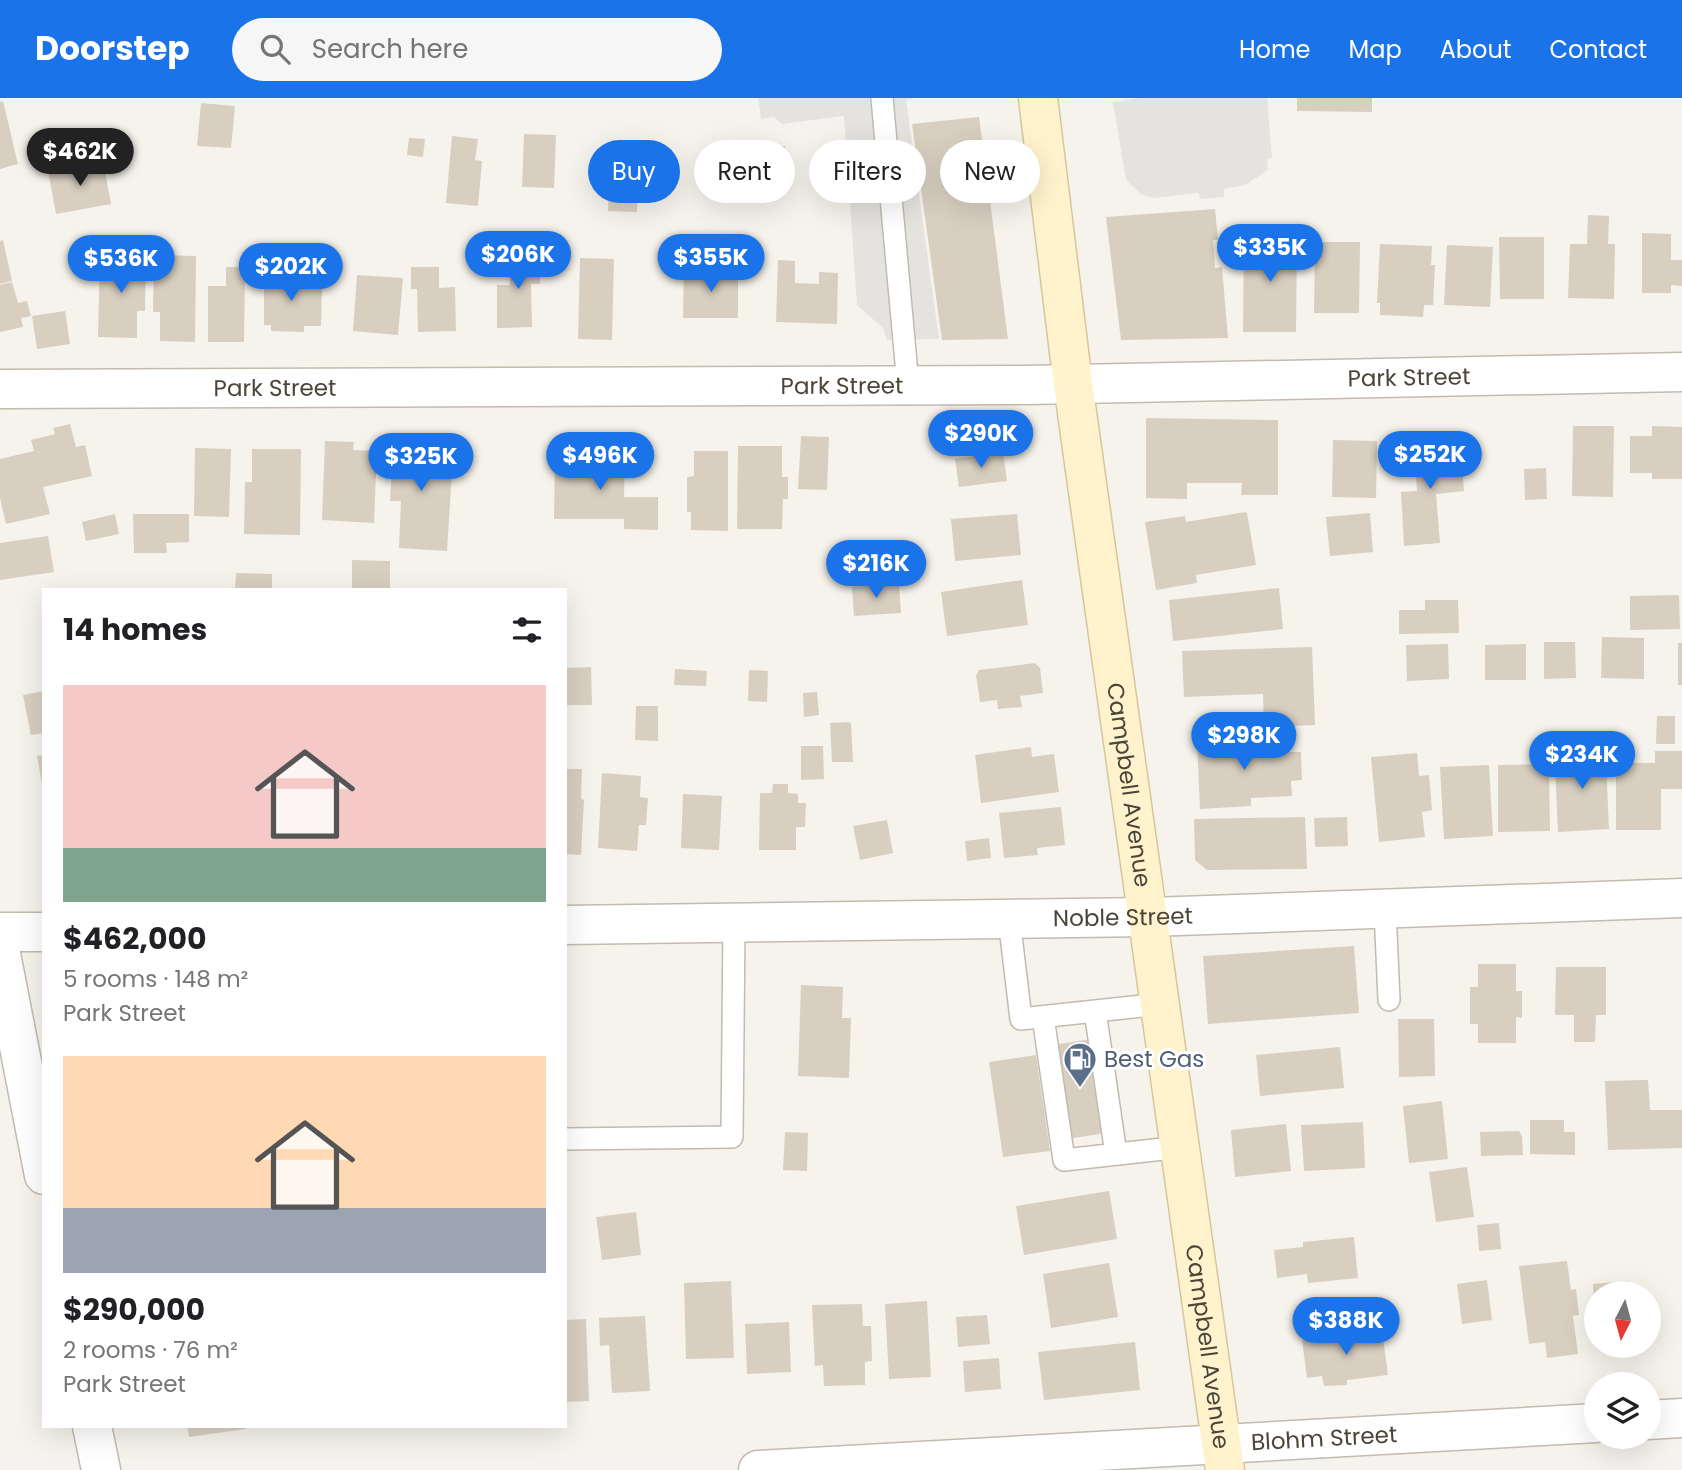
<!DOCTYPE html>
<html lang="en">
<head>
<meta charset="utf-8">
<style>
	body { margin:0; font-family:Poppins,sans-serif; background:#f6f6f6; color:#202124; height:100vh; display:flex; flex-direction:column; font-size:26px; white-space:nowrap }
	* { box-sizing:border-box; margin:0 }
	p { font-size:23px; color:#757577 }
	.icon { flex:none; width:38px; height:38px; fill:none; stroke:currentColor; stroke-width:2; stroke-linecap:round; stroke-linejoin:round }
	.map { position:relative; flex:1; overflow:hidden }
	.side { position:absolute; left:42px; top:490px; width:525px; height:840px; display:flex; flex-direction:column; background:#fff; border-radius:0px; box-shadow:0 7px 28px #0002 }
	.side>* { flex:none }
	.top-card { position:absolute; left:588px; top:42px; width:665px; height:63px; display:flex; gap:14px }
	.needle { width:46px; rotate:186deg }
	.buttons { position:absolute; left:1584px; top:1183px; display:grid; gap:14px }
	.buttons a { display:grid; place-items:center; width:77px; height:77px; border-radius:50%; background:#fff; box-shadow:0 7px 28px #0002; font-size:35px }
	.price { position:absolute; translate:-50% -60px; padding:0 16px; border-radius:24px; background:#1a73e8; color:#fff; font-size:23px; line-height:46px; filter:drop-shadow(0 2px 4px #0008) }
	.price::after { content:''; position:absolute; left:50%; top:42px; width:21px; height:16px; margin-left:-10px; background:inherit; clip-path:polygon(0 0,100% 0,50% 100%) }
	.price.current { background:#222; color:#fff }
	ul { padding:0; list-style:none }
	li { display:grid; align-content:center; gap:14px; height:371px; padding:0 21px }
	li span { display:grid; place-items:center; height:217px; border-radius:0px; color:#555 }
	li>.icon { margin-inline-start:auto }
	span .icon { width:126px; height:126px; fill:#fffc; stroke-width:1 }
	li b { font-size:30px }
	h2 { display:flex; justify-content:space-between; align-items:center; height:84px; padding:0 21px; font-size:30px }
	.chip { padding:0 24px; border-radius:32px; background:#fff; box-shadow:0 7px 28px #0002; font-size:24px; line-height:63px }
	.chip.current { background:#1a73e8; color:#fff }
	header { display:flex; align-items:center; gap:42px; box-sizing:border-box; height:98px; padding:0 35px; background:#1a73e8; color:#fff }
	header strong { font-size:33px }
	nav { display:flex; gap:38px; margin-inline-start:auto; font-size:24px }
	.search { width:490px; height:63px; background:#f6f6f6; display:flex; align-items:center; gap:18px; box-sizing:border-box; padding:0 24px; border-radius:38px; color:#757577; font-size:26px }
	.map>svg:first-child { display:block }
	.parking { fill:#e5e3e0 }
	.building { fill:#d8cfc1 }
	.lines { fill:none; stroke-linecap:round; stroke-linejoin:round }
	.service-casing { stroke:#c2bbae; stroke-width:24 }
	.minor-casing { stroke:#c2bbae; stroke-width:41 }
	.secondary-casing { stroke:#d6c79b; stroke-width:41 }
	.service { stroke:#fff; stroke-width:21 }
	.minor { stroke:#fff; stroke-width:38 }
	.secondary { stroke:#fff3cd; stroke-width:38 }
	.labels { text-anchor:middle; stroke-width:6; stroke-linejoin:round; paint-order:stroke }
	.street-label { font-size:23px; fill:#4b4439; stroke:#fff }
	.service-label { font-size:23px; fill:#4e5e75; stroke:#fff; text-anchor:start }
</style>
</head>
<body>
<header>
<strong>Doorstep</strong>
<div class="search"><svg class="icon" aria-label="search" viewBox="0 0 24 24"><circle cx="10" cy="10" r="6"/><path d="M15 15l6 6"/></svg>Search here</div>
<nav><a>Home</a><a>Map</a><a>About</a><a>Contact</a></nav>
</header>
<div class="map">
<svg width="1682" height="1372" viewBox="0 0 1682 1372">
	<rect width="100%" height="100%" fill="#f6f3ec"/>
	<path class="parking" d="M758,0H913L906,2L939,241L887,242L883,230L857,207L844,18L782,26L774,19L761,21Z
		M1142,0H1267L1272,60L1267,61L1268,72L1245,87L1224,91V99L1201,101L1198,95L1154,100L1142,97L1126,82L1113,4Z"/>
	<path class="building" d="M1297,0H1372V14L1297,13Z
		M3,3L18,66L0,71V4Z
		M201,5L235,8L231,50L197,48Z
		M979,19L1008,241L942,242L912,26Z
		M524,36L556,37L554,90L522,89Z
		M452,38L478,41L475,62L482,63L478,108L446,105Z
		M409,40L425,41L423,59L407,57Z
		M610,47H639L637,114L608,113Z
		M785,48L786,64L753,66L752,51Z
		M103,63L111,106L56,116L48,73Z
		M1215,111L1218,142H1213L1215,170L1222,169L1228,240L1121,242L1106,119Z
		M1588,117L1609,118L1608,146H1615L1614,201L1568,200L1570,146H1587Z
		M1642,135L1671,136V162H1682V188L1671,187V195H1642Z
		M1244,137L1297,138L1296,234H1243Z
		M1499,139H1544V201H1500Z
		M3,142L12,183L0,186V143Z
		M1315,144H1360L1359,215H1314Z
		M1380,146L1432,148L1431,167H1435L1433,207H1424L1423,219L1380,217V205H1377Z
		M1447,147L1493,149L1490,209L1444,207Z
		M509,153H539L540,186H531L532,229L497,230V187H510Z
		M100,157L146,158L145,213H137V240L98,239Z
		M154,157L196,158L195,244L160,243V214H153Z
		M580,160L614,161L612,242L578,241Z
		M778,162L795,163V185L819,186V174L838,175L837,226L776,224Z
		M226,169H245L244,244H208V188H226Z
		M411,169H439V190L455,189L456,233L418,234L417,191H411Z
		M269,170H297L296,190H322L321,228H304V234L271,233V227H264V190H268Z
		M684,171L738,172V220H683Z
		M357,177L403,180L398,237L353,233Z
		M12,184L18,205L27,203L31,218L21,220L23,229L0,234V187Z
		M65,213L70,246L37,251L32,218Z
		M1146,320L1278,322V397H1241L1242,385H1187V401L1146,400Z
		M70,326L76,349L85,347L92,378L43,389L50,416L6,426L0,400V361L34,353L31,342L55,336L53,330Z
		M1573,328H1614L1613,399L1572,398Z
		M1652,328L1682,329V381H1652V375H1630V338H1652Z
		M801,338L829,339L827,392L798,391Z
		M394,339L443,341L441,374H452L447,453L399,450L401,403H390Z
		M1333,342L1377,343L1376,400L1332,399Z
		M325,343L354,344L353,352L377,353L374,425L322,422Z
		M1460,345L1464,393L1436,396L1440,445L1404,448L1401,394L1417,393L1414,349Z
		M738,348H782V379H788V401H783L782,431H737Z
		M195,350L231,351L229,419L194,418Z
		M252,351H301L300,437L244,436L245,384H252Z
		M694,353H728V433L691,432V414H687V379L694,378Z
		M1003,354L1007,383L959,389L955,361Z
		M555,356L625,357L624,399H658V432L624,431V421H554Z
		M1546,370L1547,401L1525,402L1524,371Z
		M1245,414L1247,415L1256,467L1196,477L1197,485L1156,492L1145,424L1185,418L1186,424Z
		M1370,415L1373,454L1330,458L1326,419Z
		M115,416L119,436L86,443L82,424Z
		M133,416H189V444L166,445L167,455H134Z
		M1017,416L1021,457L955,463L951,421Z
		M48,438L54,474L0,482V445Z
		M352,462L390,463V492H352Z
		M236,475L272,476V492H235Z
		M1022,482L1028,527L947,538L941,494Z
		M899,486L901,515L854,518L852,489Z
		M1279,490L1283,531L1173,543L1169,502Z
		M1679,497L1680,531L1630,532V498Z
		M1425,502H1458L1459,535L1399,536V512H1425Z
		M1602,539L1644,540V581L1601,580Z
		M1544,544H1575L1576,580L1544,581Z
		M1678,545H1682V587H1678Z
		M1448,546L1449,581L1407,583L1406,547Z
		M1526,546V582H1485V547Z
		M1312,549L1315,627L1264,629L1263,596L1184,599L1182,553Z
		M1035,565L1040,570L1043,595L1020,598L1022,609L998,611L997,602L980,604L976,577L979,572Z
		M591,569L592,607H565V570Z
		M675,571L707,573L706,588L674,587Z
		M749,572L768,573L767,604L748,603Z
		M44,593V635L31,637L23,597Z
		M817,594L819,617L804,619L803,595Z
		M636,608H658V643L635,642Z
		M1657,618H1675V646H1656Z
		M848,624L851,625L853,664H832L830,625Z
		M1249,639V648L1289,647L1290,654H1301L1302,682L1291,683L1292,698L1251,700V708L1200,711L1197,641Z
		M1595,646V664L1606,663L1609,731L1558,734L1555,665L1565,664V647Z
		M801,648H823L824,681L801,682Z
		M1031,649L1032,659L1054,656L1059,694L981,705L975,657Z
		M1655,653H1682V691H1661V732H1616V665H1655Z
		M1417,655L1419,678L1429,677L1432,712L1422,714L1425,739L1379,744L1371,659Z
		M44,657V686H42L37,658Z
		M1549,666L1550,733L1498,734V667Z
		M1489,667L1493,738L1444,741L1440,669Z
		M565,671H582L581,701L584,702L581,757L565,756Z
		M602,675L641,678L640,699L648,700L646,727H639L637,753L598,750Z
		M773,686H788V695L798,696V705H806L805,729H796V752H759L760,695H772Z
		M683,696L722,698L719,752L681,750Z
		M1061,709L1065,747L1037,750L1038,757L1004,760L999,715Z
		M1305,719L1307,771L1207,772L1195,762L1194,721Z
		M1347,719L1348,748L1315,749L1314,720Z
		M887,722L893,755L860,762L853,728Z
		M989,740L991,760L967,763L965,743Z
		M1354,848L1359,915L1208,926L1203,858Z
		M1478,866H1516V893H1522V920L1516,919V945H1478V926H1470V889H1478Z
		M1556,869H1606V917H1596L1595,944H1574V917H1555Z
		M801,887L843,889L842,920H851L849,980L798,978Z
		M1398,921H1434L1435,978L1399,979Z
		M1091,941L1106,1035L1068,1041L1053,947Z
		M1340,949L1344,990L1260,998L1256,957Z
		M1036,957L1050,1053L1003,1059L989,964Z
		M1648,982L1650,1012H1682V1050L1608,1052L1605,983Z
		M1442,1003L1448,1061L1409,1065L1403,1008Z
		M1530,1022H1564V1034H1575V1057L1530,1056Z
		M1363,1024L1365,1070L1304,1073L1301,1027Z
		M1286,1026L1291,1073L1235,1079L1231,1032Z
		M1519,1033L1522,1038L1523,1057L1481,1058L1480,1034Z
		M785,1034L808,1035L807,1073L783,1072Z
		M1467,1069L1474,1119L1436,1124L1429,1074Z
		M1109,1093L1117,1141L1024,1157L1016,1108Z
		M636,1114L641,1157L602,1162L596,1119Z
		M1499,1125L1501,1151L1479,1153L1477,1127Z
		M1354,1139L1358,1180L1308,1185L1307,1176L1277,1180L1274,1152L1303,1149V1144Z
		M1567,1163L1571,1192L1576,1191L1579,1217L1573,1218L1578,1256L1547,1260L1545,1244L1529,1246L1519,1168Z
		M1109,1165L1118,1219L1051,1230L1043,1176Z
		M1487,1182L1492,1222L1462,1226L1457,1186Z
		M731,1183L734,1260L686,1261L684,1185Z
		M1629,1183L1631,1185L1632,1195H1596V1205H1594L1593,1186Z
		M927,1203L931,1279L889,1281L885,1206Z
		M862,1206L863,1228H871L872,1263L865,1264V1287L824,1288L823,1267L815,1268L812,1207Z
		M987,1217L990,1246L958,1249L956,1219Z
		M645,1218L650,1293L612,1295L609,1247L600,1248L599,1220Z
		M586,1221L589,1303L565,1304V1222Z
		M789,1224L791,1274L747,1276L745,1226Z
		M1382,1232L1388,1277L1347,1282V1287L1324,1288L1322,1278L1307,1280L1302,1242Z
		M1135,1244L1140,1292L1044,1302L1038,1254Z
		M999,1260L1001,1291L965,1294L963,1263Z
		M187,1328H246V1331L189,1339Z"/>
	<g class="lines">
		<defs>
			<path id="service" d="M882,0L908,287
				M1385,811L1389,902
				M1009,821L1021,921L1161,906
				M1095,913L1116,1056
				M1043,919L1064,1062L1181,1049
				M565,1041L732,1039L734,825"/>
			<g id="minor">
				<path id="s1" d="M0,291L1026,287L1682,274"/>
				<path id="s2" d="M565,827L1150,819L1682,800"/>
				<path d="M0,834H44"/>
				<path d="M0,851L44,1077"/>
				<path d="M1648,1322L1682,1320"/>
				<path d="M92,1328L101,1372"/>
				<path id="s3" d="M758,1372L1596,1325"/>
			</g>
			<g id="secondary">
				<path id="s4" d="M1038,0L1073,286L1225,1372"/>
			</g>
		</defs>
		<use href="#service" class="service-casing"/>
		<use href="#minor" class="minor-casing"/>
		<use href="#secondary" class="secondary-casing"/>
		<use href="#service" class="service"/>
		<use href="#minor" class="minor"/>
		<use href="#secondary" class="secondary"/>
	</g>
	<defs>
		<symbol id="fuel-pin" viewBox="-11 -11 22 30"><path d="M0 17L-7.5 6A9.5 9.5 0 1 1 7.5 6Z" fill="#5c6f8a" stroke="#fff"/><path d="M-5.5-6h7V0h2V4h1.3V-2.5L3-4.5l.8-.8L6-3V5H2.5V1h-1V6h-7ZM-4.2-4.7v3.2H.2V-4.7Z" fill="#fff"/></symbol>
	</defs>
	<g fill-rule="evenodd">
		<use href="#fuel-pin" x="1061" y="942" width="38" height="52"/>
	</g>
	<g class="labels">
		<g class="street-label">
			<text dy="8" stroke="none"><textPath href="#s1" startOffset="1409">Park Street</textPath></text>
			<text dy="8" stroke="none"><textPath href="#s1" startOffset="842">Park Street</textPath></text>
			<text dy="8" stroke="none"><textPath href="#s1" startOffset="275">Park Street</textPath></text>
			<text dy="8" stroke="none"><textPath href="#s4" startOffset="693">Campbell Avenue</textPath></text>
			<text dy="8" stroke="none"><textPath href="#s2" startOffset="558">Noble Street</textPath></text>
			<text dy="8" stroke="none"><textPath href="#s4" startOffset="1260">Campbell Avenue</textPath></text>
			<text dy="8" stroke="none"><textPath href="#s3" startOffset="567">Blohm Street</textPath></text>
		</g>
		<g class="service-label">
			<text x="1104" y="969">Best Gas</text>
		</g>
	</g>
</svg>
<div class="buttons">
<a><svg class="needle" viewBox="-14 -14 28 28"><path d="M0-13l5 13h-10z" fill="#e53935"/><path d="M0 13l5-13h-10z" fill="#757577"/></svg></a>
<a><svg class="icon" aria-label="layers" viewBox="0 0 24 24"><path d="M12 4l9 5-9 5-9-5zM3 14l9 5 9-5"/></svg></a>
</div>
<b class="price current" style="left:80px;top:90px">$462K</b>
<b class="price" style="left:1270px;top:186px">$335K</b>
<b class="price" style="left:518px;top:193px">$206K</b>
<b class="price" style="left:711px;top:196px">$355K</b>
<b class="price" style="left:121px;top:197px">$536K</b>
<b class="price" style="left:291px;top:205px">$202K</b>
<b class="price" style="left:981px;top:372px">$290K</b>
<b class="price" style="left:1430px;top:393px">$252K</b>
<b class="price" style="left:600px;top:394px">$496K</b>
<b class="price" style="left:421px;top:395px">$325K</b>
<b class="price" style="left:876px;top:502px">$216K</b>
<b class="price" style="left:1244px;top:674px">$298K</b>
<b class="price" style="left:1582px;top:693px">$234K</b>
<b class="price" style="left:1346px;top:1259px">$388K</b>
<div class="top-card">
<a class="chip current">Buy</a>
<a class="chip">Rent</a>
<a class="chip">Filters</a>
<a class="chip">New</a>
</div>
<section class="side">
<h2>14 homes<svg class="icon" aria-label="filters" viewBox="0 0 24 24"><path d="M4 7h16M4 17h16"/><circle cx="9" cy="7" r="2"/><circle cx="15" cy="17" r="2"/></svg></h2>
<ul>
<li><span style="background:linear-gradient(#f6c9c9 75%,#7fa58c 0)"><svg class="icon" aria-label="home" viewBox="0 0 24 24"><path d="M3 11l9-7 9 7M6 9v11h12V9"/></svg></span><div><b>$462,000</b><p>5 rooms · 148 m²</p><p>Park Street</p></div></li>
<li><span style="background:linear-gradient(#ffd9b3 70%,#9aa5b1 0)"><svg class="icon" aria-label="home" viewBox="0 0 24 24"><path d="M3 11l9-7 9 7M6 9v11h12V9"/></svg></span><div><b>$290,000</b><p>2 rooms · 76 m²</p><p>Park Street</p></div></li>
</ul>
</section>
</div>
</body>
</html>
